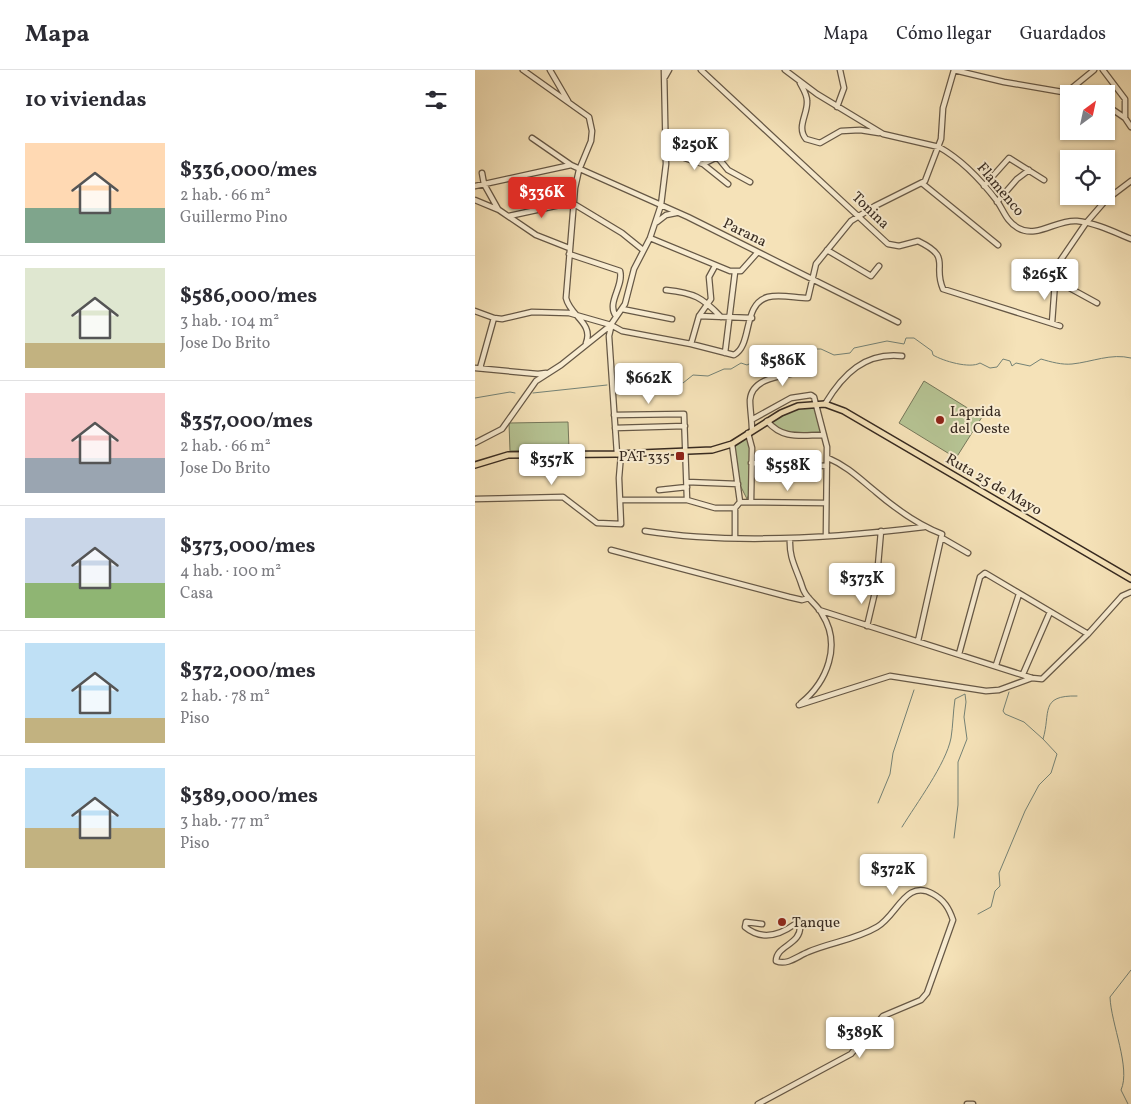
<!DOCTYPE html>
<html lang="es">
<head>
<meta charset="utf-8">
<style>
	body { margin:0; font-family:Vollkorn,serif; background:#f2f2f3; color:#2b2b33; height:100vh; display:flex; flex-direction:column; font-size:19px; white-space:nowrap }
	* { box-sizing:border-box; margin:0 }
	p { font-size:16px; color:#7c7c81 }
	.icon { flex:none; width:28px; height:28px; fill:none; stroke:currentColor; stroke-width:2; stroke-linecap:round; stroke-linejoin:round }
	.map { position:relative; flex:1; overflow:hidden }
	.sheet { display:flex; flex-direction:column; background:#fff; width:475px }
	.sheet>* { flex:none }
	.needle { width:32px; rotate:33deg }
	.controls { position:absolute; left:585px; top:15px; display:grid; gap:10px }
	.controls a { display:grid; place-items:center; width:55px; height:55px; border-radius:0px; background:#fff; box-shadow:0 1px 4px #0004; font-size:25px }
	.price { position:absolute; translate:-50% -42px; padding:0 11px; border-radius:5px; background:#fff; color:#222; font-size:16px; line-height:32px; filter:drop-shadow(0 1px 2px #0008) }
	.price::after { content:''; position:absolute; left:50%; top:30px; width:15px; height:11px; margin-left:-8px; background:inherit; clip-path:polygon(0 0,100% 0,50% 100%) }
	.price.current { background:#d93025; color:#fff }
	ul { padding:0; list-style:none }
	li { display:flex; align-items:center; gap:15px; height:125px; padding:0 25px }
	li+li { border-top:1px solid #e1e1e2 }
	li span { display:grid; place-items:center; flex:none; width:140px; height:100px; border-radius:0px; color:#555 }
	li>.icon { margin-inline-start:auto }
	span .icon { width:60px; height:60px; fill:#fffc; stroke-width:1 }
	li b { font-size:21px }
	h2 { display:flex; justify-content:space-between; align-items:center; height:60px; padding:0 25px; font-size:21px }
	header { display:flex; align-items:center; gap:30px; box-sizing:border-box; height:70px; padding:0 25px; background:#fff; border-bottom:1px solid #e1e1e2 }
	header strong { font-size:24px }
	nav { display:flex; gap:28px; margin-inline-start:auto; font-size:18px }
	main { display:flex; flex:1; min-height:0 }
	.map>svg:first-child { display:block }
	.green { fill:#b6c494; stroke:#76775a }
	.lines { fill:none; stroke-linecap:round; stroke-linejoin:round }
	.stream { stroke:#748276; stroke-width:1 }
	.minor-casing { stroke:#665846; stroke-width:7 }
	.major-casing { stroke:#372a20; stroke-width:8 }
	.minor { stroke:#f8ecd1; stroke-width:4.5 }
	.major { stroke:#f5e2b8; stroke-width:5 }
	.poi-dot { fill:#8f2418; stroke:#f8ecd1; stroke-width:2 }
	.labels { text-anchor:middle; stroke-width:4; stroke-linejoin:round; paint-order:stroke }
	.street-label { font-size:15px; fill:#372a20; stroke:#f8ecd1 }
	.poi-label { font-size:15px; fill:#372a20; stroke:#f8ecd1; text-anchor:start }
</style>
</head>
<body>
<header>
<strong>Mapa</strong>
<nav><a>Mapa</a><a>Cómo llegar</a><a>Guardados</a></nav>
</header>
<main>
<section class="sheet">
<h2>10 viviendas<svg class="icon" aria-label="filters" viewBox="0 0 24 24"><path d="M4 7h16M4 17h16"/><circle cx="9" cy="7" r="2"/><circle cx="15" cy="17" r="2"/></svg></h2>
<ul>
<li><span style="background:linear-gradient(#ffd9b3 65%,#7fa58c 0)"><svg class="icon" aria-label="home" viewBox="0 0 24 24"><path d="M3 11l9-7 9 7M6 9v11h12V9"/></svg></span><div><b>$336,000/mes</b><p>2 hab. · 66 m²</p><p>Guillermo Pino</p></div></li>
<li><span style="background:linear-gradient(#dfe7d0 75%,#c2b280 0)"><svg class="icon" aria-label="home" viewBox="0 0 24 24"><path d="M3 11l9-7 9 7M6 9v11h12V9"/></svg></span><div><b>$586,000/mes</b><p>3 hab. · 104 m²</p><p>Jose Do Brito</p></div></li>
<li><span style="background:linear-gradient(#f6c9c9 65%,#9aa5b1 0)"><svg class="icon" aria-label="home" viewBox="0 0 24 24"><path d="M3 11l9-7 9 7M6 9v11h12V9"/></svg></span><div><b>$357,000/mes</b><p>2 hab. · 66 m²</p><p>Jose Do Brito</p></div></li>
<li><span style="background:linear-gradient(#c9d6e8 65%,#8fb573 0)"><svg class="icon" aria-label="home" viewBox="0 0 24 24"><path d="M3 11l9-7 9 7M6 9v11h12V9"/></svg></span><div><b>$373,000/mes</b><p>4 hab. · 100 m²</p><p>Casa</p></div></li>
<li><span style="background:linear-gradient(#bfe0f5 75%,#c2b280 0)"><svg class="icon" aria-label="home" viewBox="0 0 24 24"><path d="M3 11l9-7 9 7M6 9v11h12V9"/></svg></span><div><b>$372,000/mes</b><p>2 hab. · 78 m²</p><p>Piso</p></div></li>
<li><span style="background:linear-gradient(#bfe0f5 60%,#c2b280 0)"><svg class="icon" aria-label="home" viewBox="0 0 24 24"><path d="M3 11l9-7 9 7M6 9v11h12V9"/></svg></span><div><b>$389,000/mes</b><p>3 hab. · 77 m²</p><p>Piso</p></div></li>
</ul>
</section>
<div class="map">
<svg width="656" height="1034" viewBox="0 0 656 1034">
	<rect width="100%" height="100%" fill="#f5e2b8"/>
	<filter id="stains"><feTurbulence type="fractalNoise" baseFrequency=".004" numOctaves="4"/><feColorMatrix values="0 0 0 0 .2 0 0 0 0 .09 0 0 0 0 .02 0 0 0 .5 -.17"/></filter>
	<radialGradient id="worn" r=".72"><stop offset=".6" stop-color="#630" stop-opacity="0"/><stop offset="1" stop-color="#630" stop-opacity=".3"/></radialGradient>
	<path class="green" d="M449,311L507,347L481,388L424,353Z
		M329,336H339L348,362L311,363L296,353L314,341Z
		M93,352L94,379L35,381L34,353Z
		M271,366L275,378L274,424L272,429L265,415L259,376Z"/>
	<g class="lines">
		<path class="stream" d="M142,314L194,309L208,313L218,305L233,306L249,299H256L266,293L272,295L276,293L280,295L284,292L288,294L330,279H346L359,285L375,283L379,278L412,271L429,274L431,268H439L457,281L458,285C468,291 495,299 505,293L515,298L522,297L528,289L535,291L537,296L541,293L555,296L566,289C576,292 587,295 597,294C617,292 636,283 656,288
			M58,323L132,315
			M0,328L35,322L40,323
			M534,622L528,641L530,644L549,652L568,669
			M403,733L415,704L418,683L439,620
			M427,757C441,734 471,694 476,668C478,656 478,642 480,629L490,624L491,632L489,647L492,669L483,692V735L479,768
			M503,844L516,837L520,821L525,816L524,803L550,741L564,715L576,703L582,684L568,669C576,643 564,625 602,626
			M653,1034L646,1020C656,998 636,954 635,927L656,900"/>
		<defs>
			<path id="minor" d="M48,0L114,47L117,61L116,71L104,100L100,118L91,228C95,246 119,253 111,273
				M75,0L93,31
				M226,0L413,174L424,176L443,171C478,188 457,194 468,219L585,256
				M310,0L342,24L408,64L464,77C487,90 506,110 522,131C529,141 531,151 543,158C562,169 582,149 602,151C621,153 639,162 656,169
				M479,0L529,12L599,24
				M628,0L650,29V48
				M190,7L194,0
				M325,13C328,19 332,24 332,31C333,44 321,57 331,69L345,73L366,61L385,60L404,63
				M592,22L619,0
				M631,35L650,48L656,57
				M362,37L369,18L365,0
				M57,68L96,95
				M191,82L228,94L253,114
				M228,94L240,88L244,89L253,100L275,112
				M7,103L9,114L23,139
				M448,114L523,175
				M0,116L96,95L213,147L423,252
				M509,116L534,88L569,110
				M0,130L24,140L61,165L94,178
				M522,132L542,109L554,100
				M34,146L94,133L99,134L147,163L168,180
				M182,152L191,145L201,143
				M175,168L255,201H266L283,182
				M352,180L396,206L404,196
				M94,184L145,201C149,216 131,233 141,246
				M580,210L622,233
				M191,220C219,223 227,227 246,247
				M147,239L197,249
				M0,241L19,248L27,249L57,242L94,243L136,255L147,261L216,274L259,285C278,275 267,234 293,227C305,224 321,228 333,228L341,194L376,151L400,136L450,111L466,69L468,38L479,0
				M224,246L277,248
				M577,253L581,199L583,194L611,153L631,130L656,111
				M216,274L224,246L236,229L234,207L240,196
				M250,283L260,202
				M0,298L63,304L71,303
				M5,298L19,248
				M350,334C368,304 390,282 427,286
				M139,345L209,344L212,430
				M278,349L316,328L336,325L339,327L352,377L351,465
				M292,351C308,370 326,365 349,365
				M140,358L210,356
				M277,361C277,350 275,340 275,330C277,306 311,306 329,301
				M273,363L277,378L276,432
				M0,373L27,359L61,311L86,295L136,255
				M257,374L265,432
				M142,384L134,266L137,253L150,234L159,199L175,168L186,135L191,94L189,0
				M353,388C372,396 385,409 401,422C421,439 443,455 467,464L443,571
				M276,393L352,396
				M212,412L263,414
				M184,420L212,417
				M0,429L88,427L122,453L146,454L144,408L146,384
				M145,430H212L240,438H260L265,432
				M265,432L351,433
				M170,461C259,475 360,468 449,457
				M260,468V438
				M467,468L493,483
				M315,469C314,487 320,496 326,513C327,516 328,520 330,523C335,531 343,536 347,544C367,575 352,612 326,633
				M136,480L314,527L327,530L334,528
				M344,540L557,608L567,609L613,564L647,526L656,522
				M392,556L401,518L406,461
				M484,584L505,507L510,503L613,564
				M521,595L544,524
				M548,604L575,542
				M324,635L415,606L511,621L524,620L557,608
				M283,1034L376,984L408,946L446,930L452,923L478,850C474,838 469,830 458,824C431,808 422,846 402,857C380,870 356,872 333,882C323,886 312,896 301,891C301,875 327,875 325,855L320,854C305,865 287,871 270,857L271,852L287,854
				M492,1034H498"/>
			<path id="major" d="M0,395L33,385L142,384L237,380L257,374L306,343L323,336L350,334L369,341L656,509"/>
		</defs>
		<use href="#minor" class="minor-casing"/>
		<use href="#major" class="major-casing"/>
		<use href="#minor" class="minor"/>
		<use href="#major" class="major"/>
	</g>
	<g class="poi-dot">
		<circle cx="465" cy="350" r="5"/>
		<rect x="200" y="381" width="10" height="10" rx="2.5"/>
		<circle cx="307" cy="852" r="5"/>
	</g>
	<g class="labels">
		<g class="street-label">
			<text transform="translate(526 119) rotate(50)" y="5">Flamenco</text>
			<text transform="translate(396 140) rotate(44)" y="5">Tonina</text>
			<text transform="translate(270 162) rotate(26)" y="5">Parana</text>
			<text transform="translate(519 414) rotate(30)" y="5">Ruta 25 de Mayo</text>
		</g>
		<g class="poi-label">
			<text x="475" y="346">Laprida<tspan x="475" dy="17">del Oeste</tspan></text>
			<text x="195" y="391" text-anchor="end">PAT 335</text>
			<text x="317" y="857">Tanque</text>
		</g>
	</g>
	<rect width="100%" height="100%" filter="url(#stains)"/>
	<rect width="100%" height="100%" fill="url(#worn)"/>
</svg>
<div class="controls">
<a><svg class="needle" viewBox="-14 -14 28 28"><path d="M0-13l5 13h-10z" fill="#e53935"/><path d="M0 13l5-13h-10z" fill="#7c7c81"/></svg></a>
<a><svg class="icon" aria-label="locate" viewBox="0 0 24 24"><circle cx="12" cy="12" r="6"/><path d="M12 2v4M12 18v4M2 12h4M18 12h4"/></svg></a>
</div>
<b class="price" style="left:220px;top:101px">$250K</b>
<b class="price current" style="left:67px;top:149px">$336K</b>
<b class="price" style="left:570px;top:231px">$265K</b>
<b class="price" style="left:308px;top:317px">$586K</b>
<b class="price" style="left:174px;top:335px">$662K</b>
<b class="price" style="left:77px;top:416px">$357K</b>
<b class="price" style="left:313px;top:422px">$558K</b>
<b class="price" style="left:387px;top:535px">$373K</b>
<b class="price" style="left:418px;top:826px">$372K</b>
<b class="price" style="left:385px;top:989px">$389K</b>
</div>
</main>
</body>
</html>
